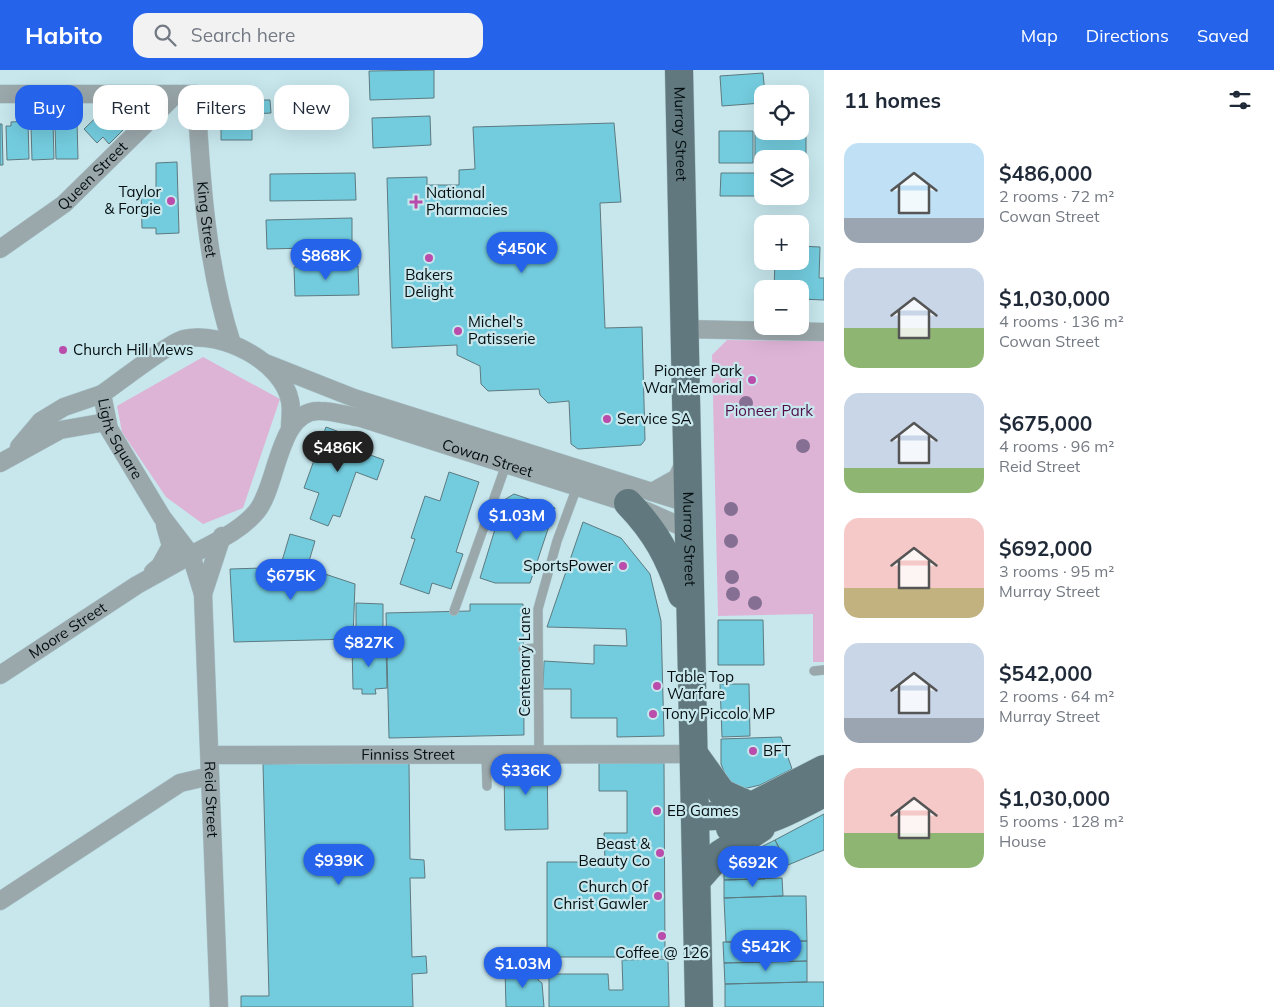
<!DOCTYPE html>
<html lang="en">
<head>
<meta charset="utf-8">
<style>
	body { margin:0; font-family:Mulish,sans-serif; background:#f2f2f3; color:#1f2937; height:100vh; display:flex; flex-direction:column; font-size:19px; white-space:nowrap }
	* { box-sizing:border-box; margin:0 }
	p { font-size:16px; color:#747a83 }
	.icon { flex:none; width:28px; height:28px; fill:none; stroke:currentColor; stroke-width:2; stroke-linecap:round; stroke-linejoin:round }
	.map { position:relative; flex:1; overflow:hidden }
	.sheet { display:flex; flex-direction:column; background:#fff; width:450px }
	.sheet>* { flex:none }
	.top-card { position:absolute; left:15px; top:15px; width:475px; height:45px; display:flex; gap:10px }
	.controls { position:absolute; left:754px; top:15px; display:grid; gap:10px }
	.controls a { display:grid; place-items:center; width:55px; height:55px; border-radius:10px; background:#fff; box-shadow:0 5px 20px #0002; font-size:25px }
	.price { position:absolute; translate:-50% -42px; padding:0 11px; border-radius:18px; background:#2563eb; color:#fff; font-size:16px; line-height:32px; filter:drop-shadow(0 1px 2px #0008) }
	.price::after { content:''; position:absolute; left:50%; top:30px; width:15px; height:11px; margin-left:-8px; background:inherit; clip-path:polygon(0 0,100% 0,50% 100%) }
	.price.current { background:#222; color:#fff }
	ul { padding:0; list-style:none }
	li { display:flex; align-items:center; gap:15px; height:125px; padding:0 20px }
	li span { display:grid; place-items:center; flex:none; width:140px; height:100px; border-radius:15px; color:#555 }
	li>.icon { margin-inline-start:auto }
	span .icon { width:60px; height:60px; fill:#fffc; stroke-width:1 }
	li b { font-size:21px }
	h2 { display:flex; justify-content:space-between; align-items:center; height:60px; padding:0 20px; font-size:21px }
	.pill { padding:0 18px; border-radius:15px; background:#fff; box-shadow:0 5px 20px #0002; font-size:18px; line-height:45px }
	.pill.current { background:#2563eb; color:#fff }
	header { display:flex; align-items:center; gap:30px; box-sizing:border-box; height:70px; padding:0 25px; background:#2563eb; color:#fff }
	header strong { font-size:24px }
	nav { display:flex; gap:28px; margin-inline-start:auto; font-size:18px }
	.search { width:350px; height:45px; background:#f2f2f3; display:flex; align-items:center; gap:12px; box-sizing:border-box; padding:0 18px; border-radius:15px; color:#747a83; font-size:19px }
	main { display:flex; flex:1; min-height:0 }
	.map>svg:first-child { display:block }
	.green { fill:#deb4d6 }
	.building { fill:#73ccde; stroke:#5d7a80 }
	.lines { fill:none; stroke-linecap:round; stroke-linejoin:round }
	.service-casing { stroke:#a8c4ca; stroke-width:10 }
	.minor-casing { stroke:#a8c4ca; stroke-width:19 }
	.primary-casing { stroke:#a8c4ca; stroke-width:29 }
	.service { stroke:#9ba8ab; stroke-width:9 }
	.minor { stroke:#9ba8ab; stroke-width:18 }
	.primary { stroke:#61797e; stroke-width:28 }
	.tree { fill:#856f92 }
	.poi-dot { fill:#ba4cab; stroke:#c7e7ed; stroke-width:2 }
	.labels { text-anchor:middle; stroke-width:4.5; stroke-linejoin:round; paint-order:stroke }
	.street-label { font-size:15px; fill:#040e10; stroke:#c7e7ed }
	.poi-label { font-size:15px; fill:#040e10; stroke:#c7e7ed; text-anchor:start }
	.park-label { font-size:15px; fill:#4f0d48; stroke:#c7e7ed }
</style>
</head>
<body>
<header>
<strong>Habito</strong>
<div class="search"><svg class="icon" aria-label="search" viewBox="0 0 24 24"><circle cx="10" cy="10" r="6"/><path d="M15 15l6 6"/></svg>Search here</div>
<nav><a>Map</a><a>Directions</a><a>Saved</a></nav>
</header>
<main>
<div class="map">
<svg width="824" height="937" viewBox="0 0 824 937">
	<rect width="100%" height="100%" fill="#c7e7ed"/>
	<path class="green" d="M727,270L824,271V592H813V544L718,546L712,285Z
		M203,287L280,329L243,438L203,454L166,427L122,362L117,336Z"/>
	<path class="building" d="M434,0V28L370,30L369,1Z
		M763,3L765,24H762V33L722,36L720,6Z
		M250,18V30H270L271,43L252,44V70H221V19Z
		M107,37L126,57L109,74L103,67L97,73L84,59Z
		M430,46L431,75L373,78L372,48Z
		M28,51L29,89L7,90L6,56H11V52Z
		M36,51H53L54,89L32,90L31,56H36Z
		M60,51H77L78,89H56L55,56H61Z
		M614,53L621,132L600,133L605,258L642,257L645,370L641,375L578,379L571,374L569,331L548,333L540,325L539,319L488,321L481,314L480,296L457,285V275L392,278L387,108L427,107V115H459V100L475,99L473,57Z
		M0,54H2L3,95H0Z
		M719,61H753V93H719Z
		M755,62H806V97H800V89H762V97H755Z
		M177,92L179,163L156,164V158H142L141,119H156V93Z
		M355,103L356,130L270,131V104Z
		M721,103H762V126H720Z
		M352,148V177L267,179L266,150Z
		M800,176L820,177L819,208H824V230L800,229V219H774L775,191H800Z
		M358,196L359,225L295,226L294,197Z
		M326,357L361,370L357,380L384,390L377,410L356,402L340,447L333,445L328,456L310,449L319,423L304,418Z
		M449,402L479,412L456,482L463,484L451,519L432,513L429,524L400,514L415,469L411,468L425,426L440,431Z
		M514,424L555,438L530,513H495L480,508L504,430Z
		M583,452L621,468L650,504L661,551L664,666L617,667V648H571V619H543L544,591L594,594V575L627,576L626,559L547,557Z
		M290,464L315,471L307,498L355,514L353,569L234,572L230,499L263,498V502L279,501Z
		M356,533L383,534V574H356Z
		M470,534H523L524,665L389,668L386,543L470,541Z
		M718,550H763L764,595H718Z
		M386,574L387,618L375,619L376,624H362V619H353L352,575Z
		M720,614H749L750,666L722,667Z
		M781,667L792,699L760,715L743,719L727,709L721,694V669Z
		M409,692L410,789L424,790L425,808H410L412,887L426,886L427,903L412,904L413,937H241V926H269L263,694Z
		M513,692H547L548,759L505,760L504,701Z
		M599,693H664L665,887H547V792H605L604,763H627V721H599Z
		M824,744V780L788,795L775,770Z
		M775,770L786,792L763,804L751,782Z
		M751,782L765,809L724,810V796Z
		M782,808L783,826L724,828V810Z
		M783,826H806L807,871L726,872L724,828Z
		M807,871V891L724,893L723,872Z
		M668,889L669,937H549V904H608L609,920H623L622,890Z
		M807,891V912L725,914L724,893Z
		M505,900L538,901V910L542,913L544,937H506Z
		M807,912H824V937H725V914Z"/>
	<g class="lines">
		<defs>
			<path id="service" d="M454,541L507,392
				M523,579L537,578
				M814,601L824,600
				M486,684L487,716
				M539,684L538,539L557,471L577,417"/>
			<g id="minor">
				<path id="s1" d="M0,24H196C201,108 206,194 232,274"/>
				<path id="s2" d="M0,179L64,134L176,24"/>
				<path d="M684,259L824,262"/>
				<path d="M268,294L354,328L687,433"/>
				<path id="s3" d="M290,358C290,349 292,339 290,331C283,292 221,260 184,269C169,273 118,313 102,324L109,359L162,447L191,485C213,473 241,461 257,441C278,415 278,339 320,341C334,341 348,346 361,348L628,433L687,459"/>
				<path d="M19,377L41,351L64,337L102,324"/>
				<path d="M0,393L60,360L106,352"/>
				<path d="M652,422L677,408L686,389"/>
				<path d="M153,502L160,496L171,476L165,455"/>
				<path d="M203,524L222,466"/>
				<path id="s4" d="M0,605L137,515L191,485L203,524L219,937"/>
				<path id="s5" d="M210,685L694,684"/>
				<path d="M0,831L180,713L210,706"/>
			</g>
			<g id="primary">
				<path id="s6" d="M679,0L699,937"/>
				<path d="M628,433C656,462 669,487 682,525"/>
				<path d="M694,684L722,723L753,737"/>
				<path d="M696,747L734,745L824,699"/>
				<path d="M730,758C767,754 791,740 824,723"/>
				<path d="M697,810L720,784L761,758"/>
			</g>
		</defs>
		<use href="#service" class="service-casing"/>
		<use href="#minor" class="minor-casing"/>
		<use href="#primary" class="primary-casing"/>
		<use href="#service" class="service"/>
		<use href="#minor" class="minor"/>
		<use href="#primary" class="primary"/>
	</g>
	<g class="tree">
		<circle cx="746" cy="333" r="7"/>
		<circle cx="803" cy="376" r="7"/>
		<circle cx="731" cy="439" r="7"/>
		<circle cx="731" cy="471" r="7"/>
		<circle cx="732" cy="507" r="7"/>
		<circle cx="733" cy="524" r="7"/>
		<circle cx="755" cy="533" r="7"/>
	</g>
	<g class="poi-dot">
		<circle cx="171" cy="131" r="5"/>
		<path d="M413.5 124.5h5v5h5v5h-5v5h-5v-5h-5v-5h5z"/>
		<circle cx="429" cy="188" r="5"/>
		<circle cx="458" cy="261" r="5"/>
		<circle cx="63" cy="280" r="5"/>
		<circle cx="752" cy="310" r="5"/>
		<circle cx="607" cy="349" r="5"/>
		<circle cx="623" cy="496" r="5"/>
		<circle cx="657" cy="616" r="5"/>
		<circle cx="653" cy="644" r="5"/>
		<circle cx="753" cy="681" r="5"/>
		<circle cx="657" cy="741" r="5"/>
		<circle cx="660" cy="783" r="5"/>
		<circle cx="658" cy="826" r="5"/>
		<circle cx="662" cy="866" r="5"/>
	</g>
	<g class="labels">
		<g class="street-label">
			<text dy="5" stroke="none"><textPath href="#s6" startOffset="64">Murray Street</textPath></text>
			<text dy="5" stroke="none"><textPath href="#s2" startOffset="118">Queen Street</textPath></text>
			<text dy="5" stroke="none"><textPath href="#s1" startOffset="322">King Street</textPath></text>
			<text dy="5" stroke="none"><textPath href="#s3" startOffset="308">Light Square</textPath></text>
			<text dy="5" stroke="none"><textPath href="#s3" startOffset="825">Cowan Street</textPath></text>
			<text dy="5" stroke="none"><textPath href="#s6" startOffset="469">Murray Street</textPath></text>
			<text dy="5" stroke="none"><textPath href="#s4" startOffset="81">Moore Street</textPath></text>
			<text transform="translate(525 592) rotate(-90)" y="5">Centenary Lane</text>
			<text dy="5" stroke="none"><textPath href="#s5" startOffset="198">Finniss Street</textPath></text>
			<text dy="5" stroke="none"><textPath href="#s4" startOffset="472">Reid Street</textPath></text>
		</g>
		<g class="poi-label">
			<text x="161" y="127" text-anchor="end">Taylor<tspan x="161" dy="17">&amp; Forgie</tspan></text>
			<text x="426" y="128">National<tspan x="426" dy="17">Pharmacies</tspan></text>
			<text x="429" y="210" text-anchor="middle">Bakers<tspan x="429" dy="17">Delight</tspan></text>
			<text x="468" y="257">Michel's<tspan x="468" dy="17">Patisserie</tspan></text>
			<text x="73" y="285">Church Hill Mews</text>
			<text x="742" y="306" text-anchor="end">Pioneer Park<tspan x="742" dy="17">War Memorial</tspan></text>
			<text x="617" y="354">Service SA</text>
			<text x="613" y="501" text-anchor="end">SportsPower</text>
			<text x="667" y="612">Table Top<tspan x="667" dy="17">Warfare</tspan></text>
			<text x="663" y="649">Tony Piccolo MP</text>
			<text x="763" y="686">BFT</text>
			<text x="667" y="746">EB Games</text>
			<text x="650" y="779" text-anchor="end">Beast &amp;<tspan x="650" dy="17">Beauty Co</tspan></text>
			<text x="648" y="822" text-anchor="end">Church Of<tspan x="648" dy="17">Christ Gawler</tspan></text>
			<text x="662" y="888" text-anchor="middle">Coffee @ 126</text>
		</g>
		<g class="park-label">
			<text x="769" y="346">Pioneer Park</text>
		</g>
	</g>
</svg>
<div class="controls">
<a><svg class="icon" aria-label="locate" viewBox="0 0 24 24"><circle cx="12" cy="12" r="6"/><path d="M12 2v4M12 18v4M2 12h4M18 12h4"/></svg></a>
<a><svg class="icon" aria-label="layers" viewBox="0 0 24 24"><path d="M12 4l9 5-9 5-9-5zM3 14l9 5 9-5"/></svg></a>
<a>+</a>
<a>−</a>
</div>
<b class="price" style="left:522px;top:204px">$450K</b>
<b class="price" style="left:326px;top:211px">$868K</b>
<b class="price current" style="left:338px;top:403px">$486K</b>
<b class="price" style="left:517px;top:471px">$1.03M</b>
<b class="price" style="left:291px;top:531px">$675K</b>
<b class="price" style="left:369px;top:598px">$827K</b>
<b class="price" style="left:526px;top:726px">$336K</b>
<b class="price" style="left:339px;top:816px">$939K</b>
<b class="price" style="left:753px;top:818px">$692K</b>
<b class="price" style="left:766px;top:902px">$542K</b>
<b class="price" style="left:523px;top:919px">$1.03M</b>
<div class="top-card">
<a class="pill current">Buy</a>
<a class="pill">Rent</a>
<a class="pill">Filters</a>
<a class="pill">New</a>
</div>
</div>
<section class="sheet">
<h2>11 homes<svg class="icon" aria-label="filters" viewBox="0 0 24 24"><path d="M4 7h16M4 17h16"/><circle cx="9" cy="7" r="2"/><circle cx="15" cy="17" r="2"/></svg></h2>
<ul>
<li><span style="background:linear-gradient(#bfe0f5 75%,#9aa5b1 0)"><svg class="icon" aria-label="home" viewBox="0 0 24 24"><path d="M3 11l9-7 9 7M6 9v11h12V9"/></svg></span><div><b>$486,000</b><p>2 rooms · 72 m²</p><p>Cowan Street</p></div></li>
<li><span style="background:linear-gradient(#c9d6e8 60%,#8fb573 0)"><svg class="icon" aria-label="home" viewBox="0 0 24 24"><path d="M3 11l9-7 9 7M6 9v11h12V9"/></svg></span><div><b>$1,030,000</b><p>4 rooms · 136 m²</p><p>Cowan Street</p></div></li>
<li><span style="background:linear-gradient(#c9d6e8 75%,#8fb573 0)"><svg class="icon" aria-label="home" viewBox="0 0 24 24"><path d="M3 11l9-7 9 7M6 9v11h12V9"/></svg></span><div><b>$675,000</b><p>4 rooms · 96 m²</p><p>Reid Street</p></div></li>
<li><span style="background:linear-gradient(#f6c9c9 70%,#c2b280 0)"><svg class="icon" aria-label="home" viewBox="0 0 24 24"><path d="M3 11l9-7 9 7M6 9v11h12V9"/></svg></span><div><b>$692,000</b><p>3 rooms · 95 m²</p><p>Murray Street</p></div></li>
<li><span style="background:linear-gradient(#c9d6e8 75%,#9aa5b1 0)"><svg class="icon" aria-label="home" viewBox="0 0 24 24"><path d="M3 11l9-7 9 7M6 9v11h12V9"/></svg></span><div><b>$542,000</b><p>2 rooms · 64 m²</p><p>Murray Street</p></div></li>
<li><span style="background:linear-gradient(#f6c9c9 65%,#8fb573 0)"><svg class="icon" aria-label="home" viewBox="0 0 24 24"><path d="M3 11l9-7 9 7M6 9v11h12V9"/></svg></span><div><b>$1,030,000</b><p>5 rooms · 128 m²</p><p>House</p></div></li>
</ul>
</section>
</main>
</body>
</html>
